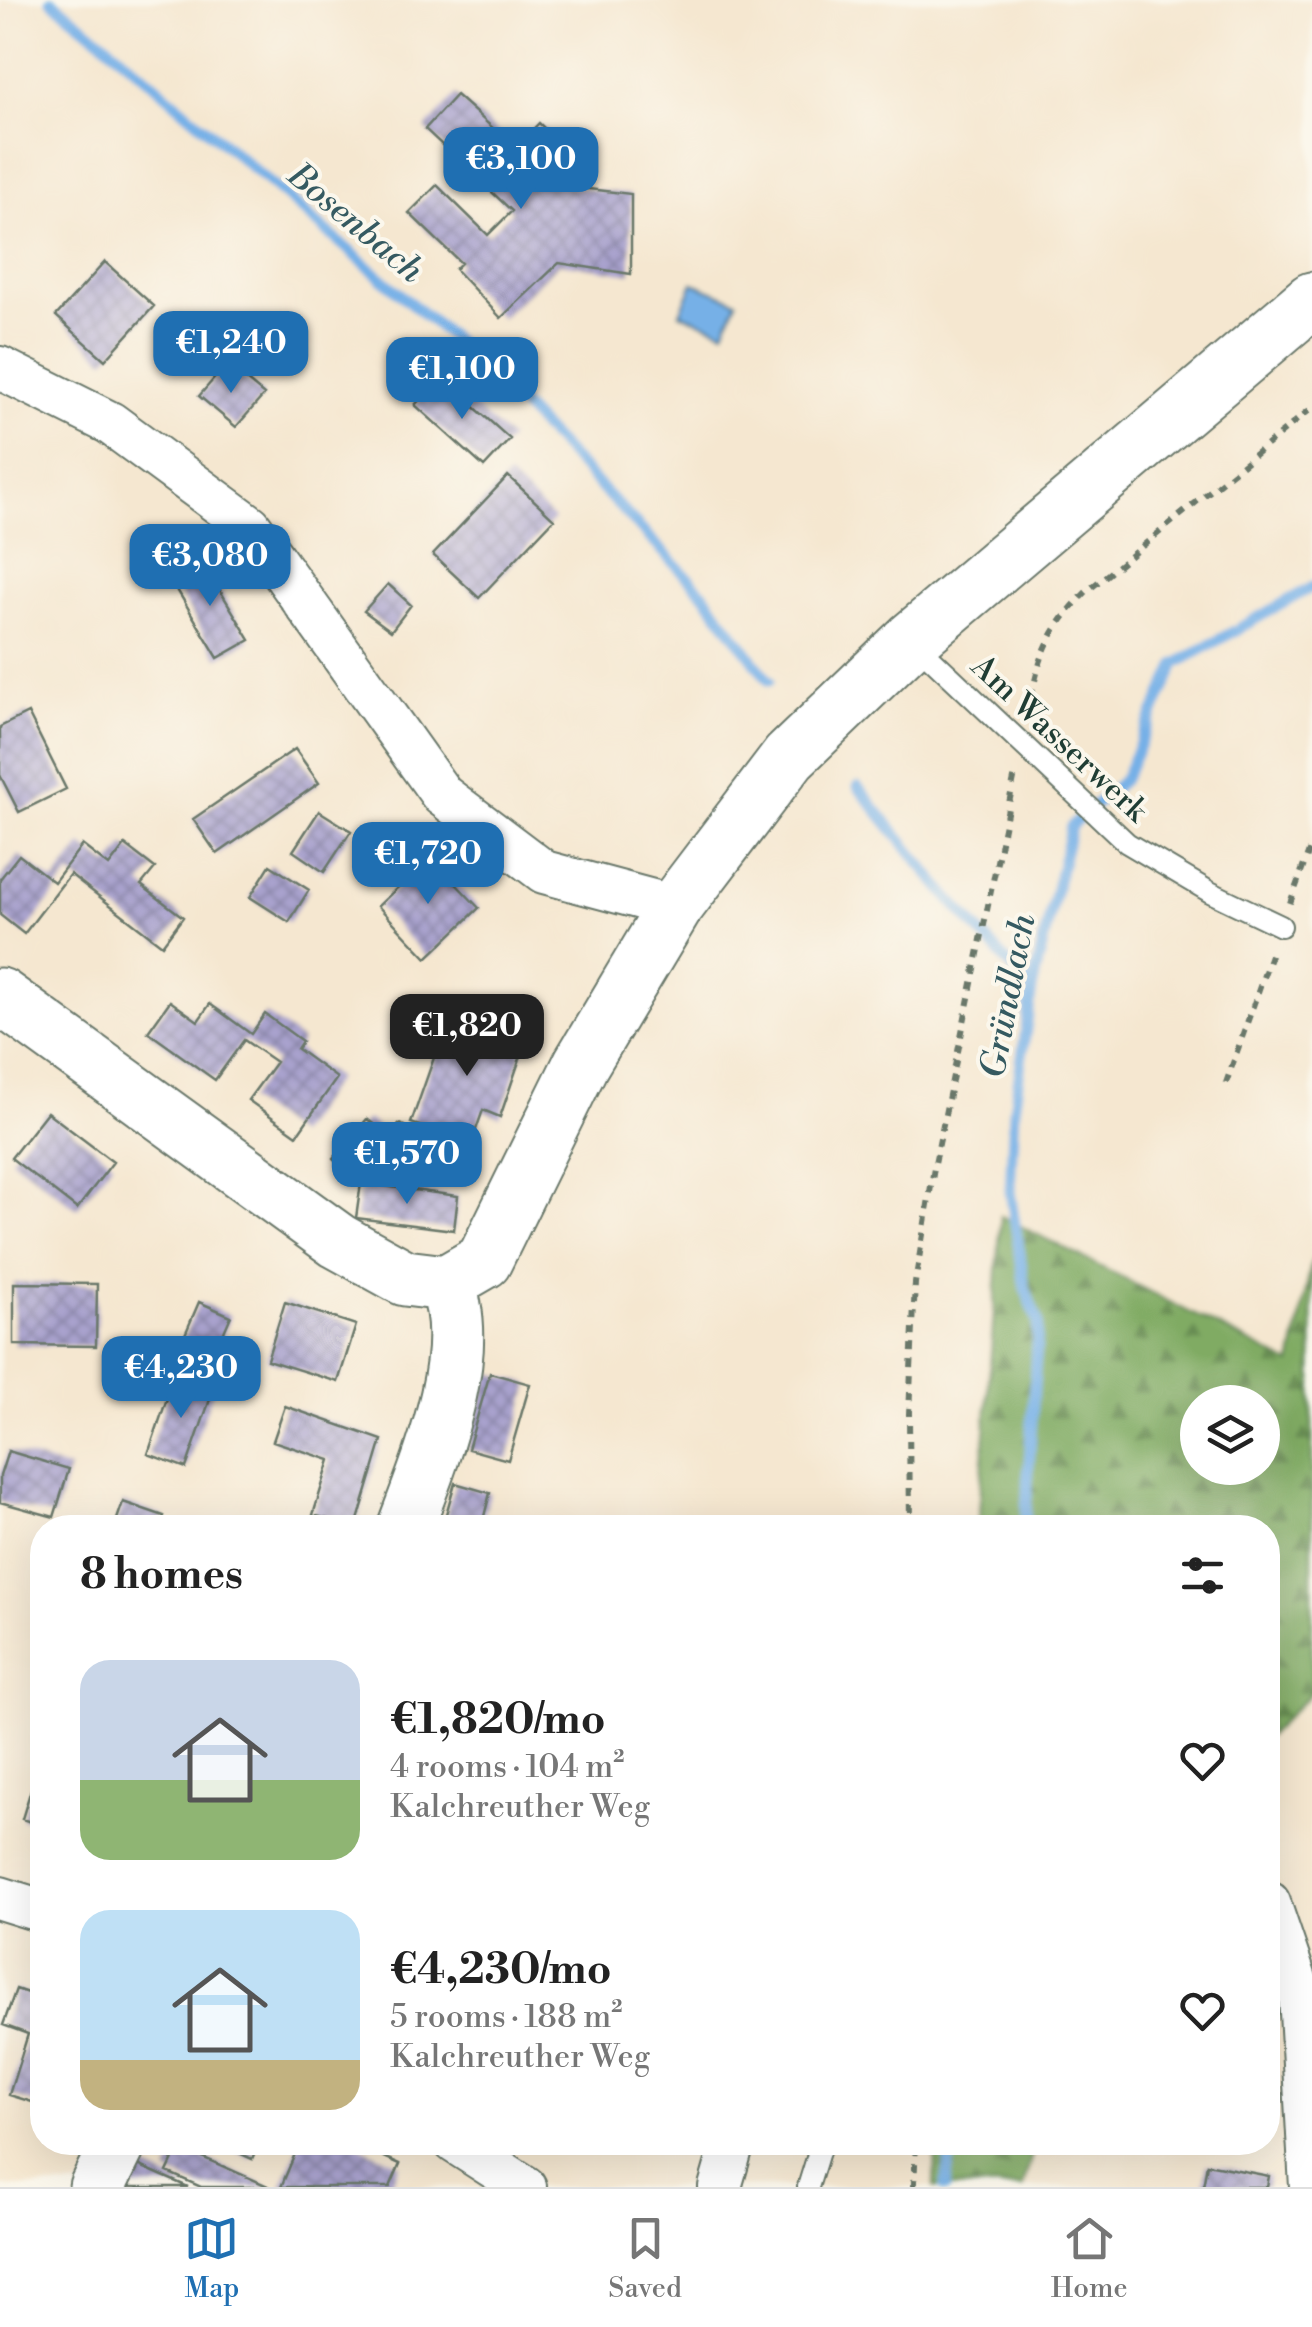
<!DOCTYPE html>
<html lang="en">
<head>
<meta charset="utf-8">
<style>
	body { margin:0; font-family:"Libre Bodoni",serif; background:#f6f6f6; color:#222; height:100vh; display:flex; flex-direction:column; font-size:38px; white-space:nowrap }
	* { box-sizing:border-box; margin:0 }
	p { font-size:32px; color:#767676 }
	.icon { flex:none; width:55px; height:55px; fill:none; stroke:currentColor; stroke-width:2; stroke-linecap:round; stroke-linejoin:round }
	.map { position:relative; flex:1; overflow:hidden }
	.details { position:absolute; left:30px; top:1515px; width:1250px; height:640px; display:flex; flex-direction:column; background:#fff; border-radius:40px; box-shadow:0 10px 40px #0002 }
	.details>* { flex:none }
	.buttons { position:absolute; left:1180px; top:1385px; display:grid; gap:20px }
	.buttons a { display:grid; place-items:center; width:100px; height:100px; border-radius:50%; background:#fff; box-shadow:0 10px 40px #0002; font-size:50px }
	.price { position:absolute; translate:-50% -85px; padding:0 22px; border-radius:20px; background:#1f6fb2; color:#fff; font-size:32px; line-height:65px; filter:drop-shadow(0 2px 5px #0008) }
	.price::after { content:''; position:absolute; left:50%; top:60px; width:30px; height:22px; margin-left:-15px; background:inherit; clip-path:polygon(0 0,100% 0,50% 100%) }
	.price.active { background:#222; color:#fff }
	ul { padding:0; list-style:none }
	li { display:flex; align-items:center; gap:30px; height:250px; padding:0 50px }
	li span { display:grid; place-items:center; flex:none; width:280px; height:200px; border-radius:30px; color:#555 }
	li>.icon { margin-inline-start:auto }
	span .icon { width:120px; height:120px; fill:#fffc; stroke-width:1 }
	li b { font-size:42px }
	h2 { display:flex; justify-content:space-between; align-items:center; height:120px; padding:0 50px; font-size:42px }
	.tab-bar { display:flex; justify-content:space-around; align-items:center; height:140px; border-top:2px solid #e0e0e0; background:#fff; font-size:28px; color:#767676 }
	.tab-bar a { display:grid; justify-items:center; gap:5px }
	.tab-bar .active { color:#1f6fb2 }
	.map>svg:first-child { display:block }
	.forest { fill:url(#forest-firs); stroke:#50744c; stroke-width:2.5; fill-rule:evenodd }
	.water { fill:#76b0e7; stroke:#4a768e; stroke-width:2.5 }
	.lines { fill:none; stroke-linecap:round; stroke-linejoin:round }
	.stream { stroke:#76b0e7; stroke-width:11 }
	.building { fill:url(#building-cross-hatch) }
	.lane-casing { stroke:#6a786b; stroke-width:24 }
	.street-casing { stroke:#6a786b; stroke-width:46 }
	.secondary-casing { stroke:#6a786b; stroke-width:59 }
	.path { stroke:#6a786b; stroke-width:6; stroke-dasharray:8 8; stroke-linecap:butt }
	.lane { stroke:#fff; stroke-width:20 }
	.street { stroke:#fff; stroke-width:42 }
	.secondary { stroke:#fff; stroke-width:55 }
	.labels { text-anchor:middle; stroke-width:8; stroke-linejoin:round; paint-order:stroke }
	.street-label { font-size:32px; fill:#1f3d34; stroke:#fbf7ec }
	.water-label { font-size:35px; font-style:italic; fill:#355a61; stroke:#fbf7ec }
</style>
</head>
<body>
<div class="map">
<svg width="1312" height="2187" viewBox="0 0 1312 2187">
	<defs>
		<pattern id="forest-firs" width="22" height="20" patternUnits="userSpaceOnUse" patternTransform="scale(2.5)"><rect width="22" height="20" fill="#80ab63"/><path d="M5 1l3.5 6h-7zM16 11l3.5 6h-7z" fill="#688c52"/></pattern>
		<pattern id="building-cross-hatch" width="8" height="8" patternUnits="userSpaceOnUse" patternTransform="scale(2.5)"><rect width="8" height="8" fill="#a9a2cd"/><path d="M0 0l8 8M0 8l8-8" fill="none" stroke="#8985a7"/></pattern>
	</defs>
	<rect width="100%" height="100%" fill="#fbf7ec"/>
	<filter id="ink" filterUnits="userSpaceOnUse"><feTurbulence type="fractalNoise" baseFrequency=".01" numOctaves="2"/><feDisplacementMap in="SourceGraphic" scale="20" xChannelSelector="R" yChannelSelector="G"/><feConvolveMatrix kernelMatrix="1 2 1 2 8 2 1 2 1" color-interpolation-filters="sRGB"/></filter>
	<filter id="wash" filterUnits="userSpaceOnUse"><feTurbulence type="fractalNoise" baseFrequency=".0048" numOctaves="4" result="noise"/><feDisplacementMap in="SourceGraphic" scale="40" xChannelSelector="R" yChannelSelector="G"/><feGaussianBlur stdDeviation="2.25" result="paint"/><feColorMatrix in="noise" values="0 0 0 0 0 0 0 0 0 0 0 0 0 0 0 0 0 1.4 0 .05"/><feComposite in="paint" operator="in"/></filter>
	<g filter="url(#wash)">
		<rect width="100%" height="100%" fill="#f5e7d0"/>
		<path class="forest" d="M1001,1216L1291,1364L1312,1260V1692L1268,1736V1528L978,1527ZM1198,1402H1262V1468H1198Z
			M935,2143V2142L1035,2143L1023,2187H934Z"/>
		<path class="water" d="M693,283L737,301L724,331L680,313Z"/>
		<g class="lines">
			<path class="stream" d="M51,0L108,45L473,356L704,594L769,681
				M858,787L947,896L1032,989
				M1025,1528L1038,1322L1025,1288L1010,1191L1014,1109L1032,989L1071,826L1124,779L1176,664L1312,587
				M945,2187L953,2142"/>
		</g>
		<g id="blocks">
			<path class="building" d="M456,95L515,148L539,123L568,151L547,174L555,185L631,194V274L559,263L501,318L455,269L461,263L409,213L437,185L488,235L512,211L425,129Z
				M105,262L154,306L105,360L56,316Z
				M227,364L264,395L236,427L199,396Z
				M441,377L510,439L484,467L415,405Z
				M508,476L554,519L479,598L433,555Z
				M201,559L250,640L218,658L170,578Z
				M388,584L411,605L391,631L364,611Z
				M28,713L66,789L19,812L0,775V727Z
				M295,749L319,783L217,854L193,819Z
				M319,811L351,831L324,872L293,851Z
				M82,845L109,866L125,845L155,868L141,885L183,917L162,945L70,874L24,934L0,915V879L19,855L54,882Z
				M430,857L479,908L427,958L378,906Z
				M270,865L309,890L289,922L250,897Z
				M170,1001L198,1021L210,1004L251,1034L265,1014L302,1041L297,1049L337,1078L297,1135L248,1100L276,1062L244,1040L215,1080L148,1032Z
				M449,1015L526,1041L500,1117L483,1110L471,1144L411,1123Z
				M47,1112L113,1162L77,1209L11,1158Z
				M367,1119L393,1139L399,1124L466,1151L455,1177L426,1166L420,1181L382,1166L393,1139L357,1180L333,1159Z
				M361,1183L458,1196L454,1230L356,1218Z
				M14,1283L97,1284L96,1346L14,1345Z
				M199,1302L231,1316L213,1357L181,1344Z
				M285,1302L356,1325L338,1382L267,1360Z
				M490,1373L530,1384L508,1460L468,1449Z
				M175,1375L214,1388L186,1468L148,1454Z
				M285,1406L382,1440L356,1527L313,1515L330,1460L273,1441Z
				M8,1451L69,1469L54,1517L0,1502V1476Z
				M455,1483L490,1493L481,1528H442Z
				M123,1502L164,1516L160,1528H114Z
				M39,1763L42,1764V1826L22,1819Z
				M16,1989L42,1998V2105L9,2095L28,2034L3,2025Z
				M216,2142H259L252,2159Z
				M300,2142H351L400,2164L390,2187H281Z
				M179,2147L270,2187H201L167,2172Z
				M1207,2164L1269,2176L1267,2187H1203Z
				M138,2165L188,2187H128Z"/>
		</g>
	</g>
	<g filter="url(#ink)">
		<use href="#blocks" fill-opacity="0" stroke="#6a786b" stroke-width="2.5"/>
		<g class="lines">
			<defs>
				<path id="lane" d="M913,641L1127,843L1210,892L1281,926
					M808,2187L822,2142"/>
				<path id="street" d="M0,368L110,423L250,526L442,795L544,872L675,907
					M0,1898L42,1911
					M1269,1903L1300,1994L1311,2187
					M455,2142L525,2187
					M720,2187L733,2142"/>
				<path id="secondary" d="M0,996L338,1241L405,1278L446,1283
					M446,1283L484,1261L581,1064L675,907L789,757L912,639L1312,300
					M405,1528C430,1461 476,1351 446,1283
					M97,2187L119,2142"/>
			</defs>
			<use href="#lane" class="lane-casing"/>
			<use href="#street" class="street-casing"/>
			<use href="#secondary" class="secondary-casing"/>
			<path class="path" d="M1028,712C1040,656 1045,634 1086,592L1312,408
				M1290,903L1312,843
				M1226,1083L1272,952
				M910,1528L909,1414L915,1283L934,1168L1015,774
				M914,2187L916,2142"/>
			<use href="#lane" class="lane"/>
			<use href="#street" class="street"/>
			<use href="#secondary" class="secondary"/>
		</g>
	</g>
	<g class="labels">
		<g class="street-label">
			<text transform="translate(1060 738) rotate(43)" y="11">Am Wasserwerk</text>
		</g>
		<g class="water-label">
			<text transform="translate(356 222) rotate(40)" y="12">Bosenbach</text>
			<text transform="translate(1007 996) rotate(-79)" y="12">Gründlach</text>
		</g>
	</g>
</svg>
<div class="buttons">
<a><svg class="icon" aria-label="layers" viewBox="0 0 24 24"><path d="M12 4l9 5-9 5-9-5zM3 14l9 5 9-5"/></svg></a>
</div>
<b class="price" style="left:521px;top:212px">€3,100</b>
<b class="price" style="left:231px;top:396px">€1,240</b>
<b class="price" style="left:462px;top:422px">€1,100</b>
<b class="price" style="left:210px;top:609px">€3,080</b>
<b class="price" style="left:428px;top:907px">€1,720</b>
<b class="price active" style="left:467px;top:1079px">€1,820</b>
<b class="price" style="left:407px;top:1207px">€1,570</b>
<b class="price" style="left:181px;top:1421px">€4,230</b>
<section class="details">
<h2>8 homes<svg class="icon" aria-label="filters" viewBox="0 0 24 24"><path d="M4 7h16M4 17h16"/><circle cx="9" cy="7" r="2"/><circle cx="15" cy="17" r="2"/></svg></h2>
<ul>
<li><span style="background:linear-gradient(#c9d6e8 60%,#8fb573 0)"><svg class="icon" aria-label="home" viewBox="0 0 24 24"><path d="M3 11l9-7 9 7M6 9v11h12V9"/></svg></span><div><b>€1,820/mo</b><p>4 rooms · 104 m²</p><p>Kalchreuther Weg</p></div><svg class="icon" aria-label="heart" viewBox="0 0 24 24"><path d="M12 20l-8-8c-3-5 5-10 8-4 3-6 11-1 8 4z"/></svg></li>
<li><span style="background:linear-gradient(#bfe0f5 75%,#c2b280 0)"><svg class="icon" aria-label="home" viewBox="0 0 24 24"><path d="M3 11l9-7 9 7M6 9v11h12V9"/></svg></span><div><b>€4,230/mo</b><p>5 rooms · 188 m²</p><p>Kalchreuther Weg</p></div><svg class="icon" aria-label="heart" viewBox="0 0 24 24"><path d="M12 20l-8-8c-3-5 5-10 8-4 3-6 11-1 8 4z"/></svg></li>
</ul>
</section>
</div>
<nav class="tab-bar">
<a class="active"><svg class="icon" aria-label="map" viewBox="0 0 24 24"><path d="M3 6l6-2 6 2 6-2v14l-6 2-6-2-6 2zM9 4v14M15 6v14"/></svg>Map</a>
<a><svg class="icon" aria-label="saved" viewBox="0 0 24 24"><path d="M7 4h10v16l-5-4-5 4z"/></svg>Saved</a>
<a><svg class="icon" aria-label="home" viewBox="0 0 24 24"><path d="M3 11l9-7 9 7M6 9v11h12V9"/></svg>Home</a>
</nav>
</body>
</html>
